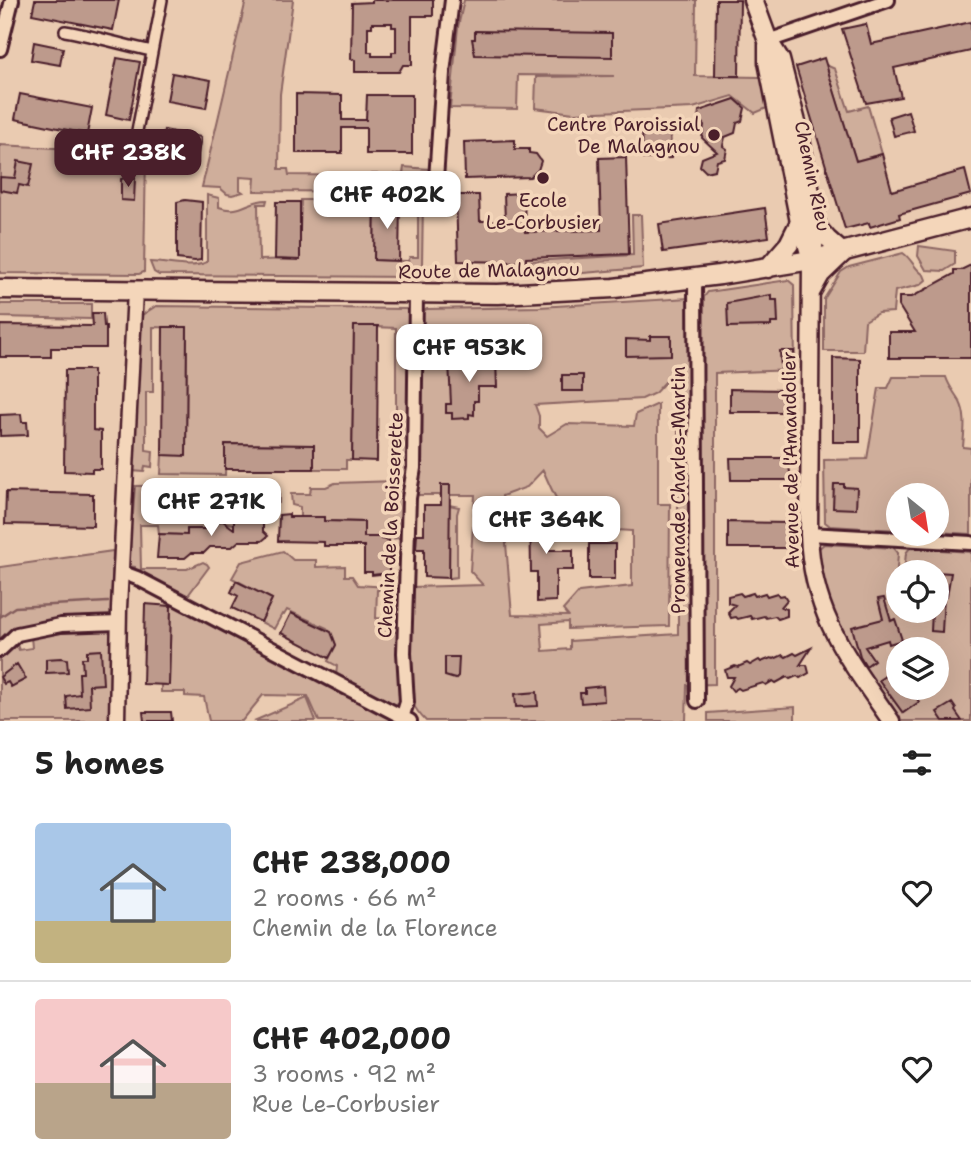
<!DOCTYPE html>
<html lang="en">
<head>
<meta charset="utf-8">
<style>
	body { margin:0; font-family:"Shantell Sans",sans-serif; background:#f6f6f6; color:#222; height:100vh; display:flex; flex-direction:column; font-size:26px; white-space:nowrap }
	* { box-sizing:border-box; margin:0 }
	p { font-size:23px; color:#767676 }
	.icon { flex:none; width:38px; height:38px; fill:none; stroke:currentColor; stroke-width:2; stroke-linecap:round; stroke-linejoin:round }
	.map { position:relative; height:721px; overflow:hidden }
	.panel { display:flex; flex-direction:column; background:#fff; flex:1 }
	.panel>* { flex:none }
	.needle { width:46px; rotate:150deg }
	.tools { position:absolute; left:886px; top:483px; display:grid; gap:14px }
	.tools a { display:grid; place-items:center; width:63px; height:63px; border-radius:50%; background:#fff; box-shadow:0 7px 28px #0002; font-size:35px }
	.price { position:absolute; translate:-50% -60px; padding:0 16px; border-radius:14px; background:#fff; color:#222; font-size:23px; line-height:46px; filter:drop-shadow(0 2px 4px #0008) }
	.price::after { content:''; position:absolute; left:50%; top:42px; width:21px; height:16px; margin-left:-10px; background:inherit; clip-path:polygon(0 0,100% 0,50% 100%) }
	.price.current { background:#4a1f2b; color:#fff }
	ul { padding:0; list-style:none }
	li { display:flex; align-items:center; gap:21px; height:175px; padding:0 35px }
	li+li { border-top:2px solid #e0e0e0 }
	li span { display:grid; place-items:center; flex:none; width:196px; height:140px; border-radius:7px; color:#555 }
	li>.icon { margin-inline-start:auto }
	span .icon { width:84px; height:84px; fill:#fffc; stroke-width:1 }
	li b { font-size:30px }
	h2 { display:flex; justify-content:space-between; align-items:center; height:84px; padding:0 35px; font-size:30px }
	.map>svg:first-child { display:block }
	.green { fill:#cfae9b; stroke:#8c6663; stroke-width:2; fill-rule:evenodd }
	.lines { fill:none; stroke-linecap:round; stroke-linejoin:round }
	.stream { stroke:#845d5c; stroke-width:2.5 }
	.building { fill:#bd9a8c; stroke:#4a1f2b; stroke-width:2; fill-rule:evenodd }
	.pedestrian-casing { stroke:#4a1f2b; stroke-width:14 }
	.minor-casing { stroke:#4a1f2b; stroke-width:18 }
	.tertiary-casing { stroke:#4a1f2b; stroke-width:19 }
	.secondary-casing { stroke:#4a1f2b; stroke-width:21 }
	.primary-casing { stroke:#4a1f2b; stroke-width:23 }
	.pedestrian { stroke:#f4d6ba; stroke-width:9 }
	.minor { stroke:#f4d6ba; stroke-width:12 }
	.tertiary { stroke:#f4d6ba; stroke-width:14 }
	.secondary { stroke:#f4d6ba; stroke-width:16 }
	.primary { stroke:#f4d6ba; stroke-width:18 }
	.poi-dot { fill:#4a1f2b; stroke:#f4d6ba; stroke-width:2.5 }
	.labels { text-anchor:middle; stroke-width:7; stroke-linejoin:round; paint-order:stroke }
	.poi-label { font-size:19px; fill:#4a1f2b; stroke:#f4d6ba; text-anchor:end }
	.street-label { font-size:19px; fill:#4a1f2b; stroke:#f4d6ba }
</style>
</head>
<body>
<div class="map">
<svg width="971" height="721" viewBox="0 0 971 721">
	<rect width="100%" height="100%" fill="#eacbb1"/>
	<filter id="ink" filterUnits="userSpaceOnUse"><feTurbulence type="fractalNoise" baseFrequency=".0143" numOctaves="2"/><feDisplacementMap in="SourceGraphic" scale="14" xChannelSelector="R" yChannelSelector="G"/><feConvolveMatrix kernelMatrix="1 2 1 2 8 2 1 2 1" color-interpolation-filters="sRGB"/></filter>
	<g filter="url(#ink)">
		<path class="green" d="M246,0H293L280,94L279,169H288L289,175L372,176V174H403L404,167L429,169L427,187H418V192L254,191L255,178L240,177V190L243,192L232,195L227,194L220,188L202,187Z
			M464,0H696L695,76L761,77L767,108L755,113L733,96L693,108L574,113L535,108L536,77L614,76L518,75L517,109L450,108L458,27Z
			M826,65L835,69L849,111L868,106L882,154L856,161Z
			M0,145L146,153L144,272L139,274L0,273Z
			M207,195L219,198V207C241,215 247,200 267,200L266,204H258L259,260L299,259L301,200H324L325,203H333L335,200H375L374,260L408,261L410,257H418V203H423L422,265L414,277L159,275L154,272L150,262C168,262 190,270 207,262Z
			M632,215H641L643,268L535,277L531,261L633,255Z
			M919,246L955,251V264L944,271L926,270L918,256Z
			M903,253C912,259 914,269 924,275L926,280L920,285L895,291L893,312L878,313L865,321L863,351H824V299L841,272L849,267Z
			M788,280L794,285L795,370L715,373V684L687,685L686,721H426C421,716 416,711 413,703C404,673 410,619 412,587L483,585L470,571L475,495H414L422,312L427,309L539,307L689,298V373H703L704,297L708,292ZM665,382L678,383V634L570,641V649L543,651L541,624L568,622V629L669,626L670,504H658V404L636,414L634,426L567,424L547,436L539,428V416L535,405L642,399L655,393ZM543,470C567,526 572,528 632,531V586L579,592L563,610L568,616L512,615L502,496L527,487Z
			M0,304H91V319L0,317Z
			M156,306L406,309L412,318L410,461L404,538L381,539V537L364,539V522L324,521V517H300V507L292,505L291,494H310L311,487H326L335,483L396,481V328L354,326L352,460H346V469H314L313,445L226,444L225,475L161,474L162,455H186L187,328L153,327V392H146V450L153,451L152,467L145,466L144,472L132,471L139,317Z
			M893,377H946C949,387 955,393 960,402C967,416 964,432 963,447L971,448V534L936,532V495H898V530L830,526L825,522L824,460L867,459L879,388H888Z
			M212,485L213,495L279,494V503H265L263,517L235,518L234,524L217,521L212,524H206V529L187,535L159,534L158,525H140L141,569H187L203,562L207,564L209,567L186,598L135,571V567L127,566L130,515L133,514L135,486Z
			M449,505L459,507L457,514V577L449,578Z
			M824,544L894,548L898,553L895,599L898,600V611H936V572H904L906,553L910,548L971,552V721H901L838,627L826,595L817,550ZM898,649H936V688H898Z
			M113,551L111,619L0,643V567Z
			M283,551L293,560H316V567L345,566V576H352L358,585L387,587V590H377L376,618L386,619L391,631L401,633L403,699L395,705L336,676L337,666L328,661L336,645L333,637L327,628L287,610L284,615L282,614L274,629L261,622L272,599L232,578L241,562Z
			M171,605L188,611L401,721H319L308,696L263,695L242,721H209L204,697L185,696V692H161V685L169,684Z
			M108,628L113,632L111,721H0V657L16,642L19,650L32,648L31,636L76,629Z
			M307,698L316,721H254Z
			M795,707V721H708V713Z"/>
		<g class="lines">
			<path class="stream" d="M0,617L15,607L108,602"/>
		</g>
		<path class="building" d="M35,0H119L113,30L32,14Z
			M372,0H433V16H412V65H403L399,72H355V60L351,59L352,3L372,2ZM372,23H392V27H396V52H392V56H372V52H368V27H372Z
			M716,0H740L739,76H715Z
			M971,22V51L894,68L901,97L866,103L842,29L866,24L871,44Z
			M475,31L612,33V57L475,55L472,39H475Z
			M34,42L63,48L60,65L31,60Z
			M117,58L140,62L129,120L106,115Z
			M824,58L856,161L882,154L892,191L965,170L971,194L899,214L900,218L870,227L869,223L845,229L796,67Z
			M172,73L211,80L206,108L167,101Z
			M20,94L92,108L87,134L15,119Z
			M296,94L342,95V120H366L367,95H412V154H366V128H342V153H296Z
			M735,99L745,108L742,121L737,123L735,133L725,137L723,146L727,149L725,159L717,161L715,170L706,172L700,166L702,158L717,152L702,138L704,125L698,119L699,111Z
			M908,111L914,131L894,136L889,117Z
			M670,125L671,158L643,159L642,127Z
			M164,130L201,137L196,166L159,159Z
			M515,140V149H529V153L536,154L541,161L538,170L530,177L465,179L464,142Z
			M626,157L629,254L526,258V268H519L518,262L458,261L456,195H479L480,221H505L504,194L524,193L525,232L601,230L599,158Z
			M18,161L33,164L28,187L19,185L17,193L0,190V177L15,178Z
			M125,178H135L134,201L121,200V179Z
			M185,200L202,202L201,260L195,261L177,259V202Z
			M375,201L400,202L399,261L374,260Z
			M276,202H300V260L275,259Z
			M765,208L769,237L663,252L659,224Z
			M971,265V358H889V332H915L899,306V297H912L954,274V270H961Z
			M771,295V300H777L778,323H771V326L728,327L727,303Z
			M92,313H103L104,326H106V348H51V357H0V325L93,326Z
			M354,326H378L377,461L352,460Z
			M163,327H187L186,456L162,455Z
			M650,336H671V355L626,356V339L650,340Z
			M780,351H794V370H781Z
			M474,355H482L483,360H496L497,387H478V401H474V415L469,414V418L452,419V413H446V404H451L449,361L474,360Z
			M833,358L860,359V442H833Z
			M65,370H93V430L101,431V469H92V472L64,471Z
			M562,375H583V391H562Z
			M730,389L789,390L792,412H730Z
			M21,414L22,422H27L28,435L0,436V415Z
			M225,444L314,445V469H225Z
			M730,458H788L791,480H731Z
			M834,484H844V487L857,488L856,509L833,508Z
			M441,485H450L449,578L424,577V549H416L417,534H424V505H441Z
			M6,492L93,494V526L5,524Z
			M530,506H547V550H573V570H556V601L537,602V572H531Z
			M289,514V517H324V521L364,522V537H381V539L389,540V573L372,575V572H364V546H324V542L278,541L279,515Z
			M263,517V531L268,536L262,541H239L232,547H210L204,553H191L185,558H157L159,534L187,535V529H206V524H212L217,521H223L234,529V518Z
			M728,522L791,523V548H728Z
			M589,544H615V579H589Z
			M936,572L951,573L947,596L944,595L942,632L931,631L932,611H936Z
			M236,581L272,599L261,622L232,608L238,596L231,592Z
			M740,593L743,596L753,593L755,596L765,593L767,596L777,593L779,596L784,595L787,600L781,607L787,609V616L778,619L775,616L766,618L764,616L752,619L750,616L738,619L736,617L731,618L728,612L735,605L728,603V596Z
			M884,598L891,621L895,619L902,640L889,644L888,640L865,647L874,660L866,666L860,656L852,627L883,619L878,599Z
			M145,604L171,606L169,685L143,684Z
			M291,613L331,632L336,645L329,658L281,633Z
			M811,648L800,665H807L809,673L800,678L797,676L790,679L787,677L776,683L773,681L766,685L763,683L741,690L738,688L733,691L729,686L734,677H727L725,670L735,666L738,667L747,663L750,665L759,660L761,662L771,658L774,659L783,655L786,657L794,653L797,655Z
			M101,650L103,684L89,685L90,707L67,709L66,696L80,694L79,673H83L82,658H87V651Z
			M445,657H459L458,676L455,679L445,676Z
			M61,658L67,659L68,672L46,673V659Z
			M17,664L26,679L11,687L8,682L4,684L0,677Z
			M891,672L901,693L911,688L919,702L903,713L879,680Z
			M603,686L604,701L581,703L580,693H585V688Z
			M537,692L538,706L516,707L515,694Z
			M952,703L956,709L955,711L962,721H943L937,712Z
			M143,712H171L172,721H144Z"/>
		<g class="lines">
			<defs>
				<path id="pedestrian" d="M65,31C95,36 123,45 152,51
					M137,131L162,0"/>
				<path id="minor" d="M768,41L888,0
					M0,49L12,0
					M435,195L443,73L452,0
					M695,278L697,701
					M809,534L971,543
					M121,572L137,578L410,721
					M0,650L17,634L61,625L119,623
					M403,715L407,702L404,653L409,498L414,468L416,294"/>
				<path id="tertiary" d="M117,721L119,608L135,291"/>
				<path id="secondary" d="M800,222L811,260L809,534C812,615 847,657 891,721
					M812,291L821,275L844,253L828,239L816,225"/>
				<path id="primary" d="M753,0L768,41L780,60L799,134L816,225L811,260
					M768,268L789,244L800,222L768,62V45
					M0,289L498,294L614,288L720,275L811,260L971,218"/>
			</defs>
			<use href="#pedestrian" class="pedestrian-casing"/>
			<use href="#minor" class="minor-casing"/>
			<use href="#tertiary" class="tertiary-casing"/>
			<use href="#secondary" class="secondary-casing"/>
			<use href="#primary" class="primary-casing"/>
			<use href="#pedestrian" class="pedestrian"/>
			<use href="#minor" class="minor"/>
			<use href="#tertiary" class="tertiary"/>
			<use href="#secondary" class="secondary"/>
			<use href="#primary" class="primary"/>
		</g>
	</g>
	<g class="poi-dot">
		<circle cx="714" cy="135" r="7"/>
		<circle cx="543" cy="178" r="7"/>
	</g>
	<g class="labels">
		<g class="poi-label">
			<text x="700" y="131">Centre Paroissial<tspan x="700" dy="22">De Malagnou</tspan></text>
			<text x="543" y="207" text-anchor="middle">Ecole<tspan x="543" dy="22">Le-Corbusier</tspan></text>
		</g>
		<g class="street-label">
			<text transform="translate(813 176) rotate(78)" y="7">Chemin Rieu</text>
			<text transform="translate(489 270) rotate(-1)" y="7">Route de Malagnou</text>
			<text transform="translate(790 460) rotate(-91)" y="7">Avenue de l'Amandolier</text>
			<text transform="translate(678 490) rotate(-90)" y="7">Promenade Charles-Martin</text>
			<text transform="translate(390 525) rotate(-87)" y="7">Chemin de la Boisserette</text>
		</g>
	</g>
</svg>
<div class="tools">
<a><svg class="needle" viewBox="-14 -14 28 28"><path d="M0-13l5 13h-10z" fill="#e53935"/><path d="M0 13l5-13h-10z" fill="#767676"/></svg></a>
<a><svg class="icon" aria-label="locate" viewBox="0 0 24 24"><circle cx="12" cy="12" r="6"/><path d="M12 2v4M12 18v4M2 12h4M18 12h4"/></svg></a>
<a><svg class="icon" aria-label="layers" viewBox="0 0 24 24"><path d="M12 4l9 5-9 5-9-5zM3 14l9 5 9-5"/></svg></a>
</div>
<b class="price current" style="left:128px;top:189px">CHF 238K</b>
<b class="price" style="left:387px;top:231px">CHF 402K</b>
<b class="price" style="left:469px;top:384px">CHF 953K</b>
<b class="price" style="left:211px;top:538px">CHF 271K</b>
<b class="price" style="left:546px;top:556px">CHF 364K</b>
</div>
<section class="panel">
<h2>5 homes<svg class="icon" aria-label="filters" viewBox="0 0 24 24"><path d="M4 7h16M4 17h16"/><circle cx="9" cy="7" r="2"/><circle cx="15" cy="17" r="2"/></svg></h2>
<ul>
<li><span style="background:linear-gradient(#a9c7e8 70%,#c2b280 0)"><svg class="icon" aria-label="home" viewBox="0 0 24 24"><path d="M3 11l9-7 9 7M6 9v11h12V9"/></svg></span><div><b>CHF 238,000</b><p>2 rooms · 66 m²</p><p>Chemin de la Florence</p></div><svg class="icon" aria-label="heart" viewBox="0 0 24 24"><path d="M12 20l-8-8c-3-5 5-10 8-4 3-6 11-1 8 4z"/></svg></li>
<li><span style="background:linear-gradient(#f6c9c9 60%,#b9a48a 0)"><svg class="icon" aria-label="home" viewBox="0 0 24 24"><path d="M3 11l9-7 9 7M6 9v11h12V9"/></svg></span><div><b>CHF 402,000</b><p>3 rooms · 92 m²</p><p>Rue Le-Corbusier</p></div><svg class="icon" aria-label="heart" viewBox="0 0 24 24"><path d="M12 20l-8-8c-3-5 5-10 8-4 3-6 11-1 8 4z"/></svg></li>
</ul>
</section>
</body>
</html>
